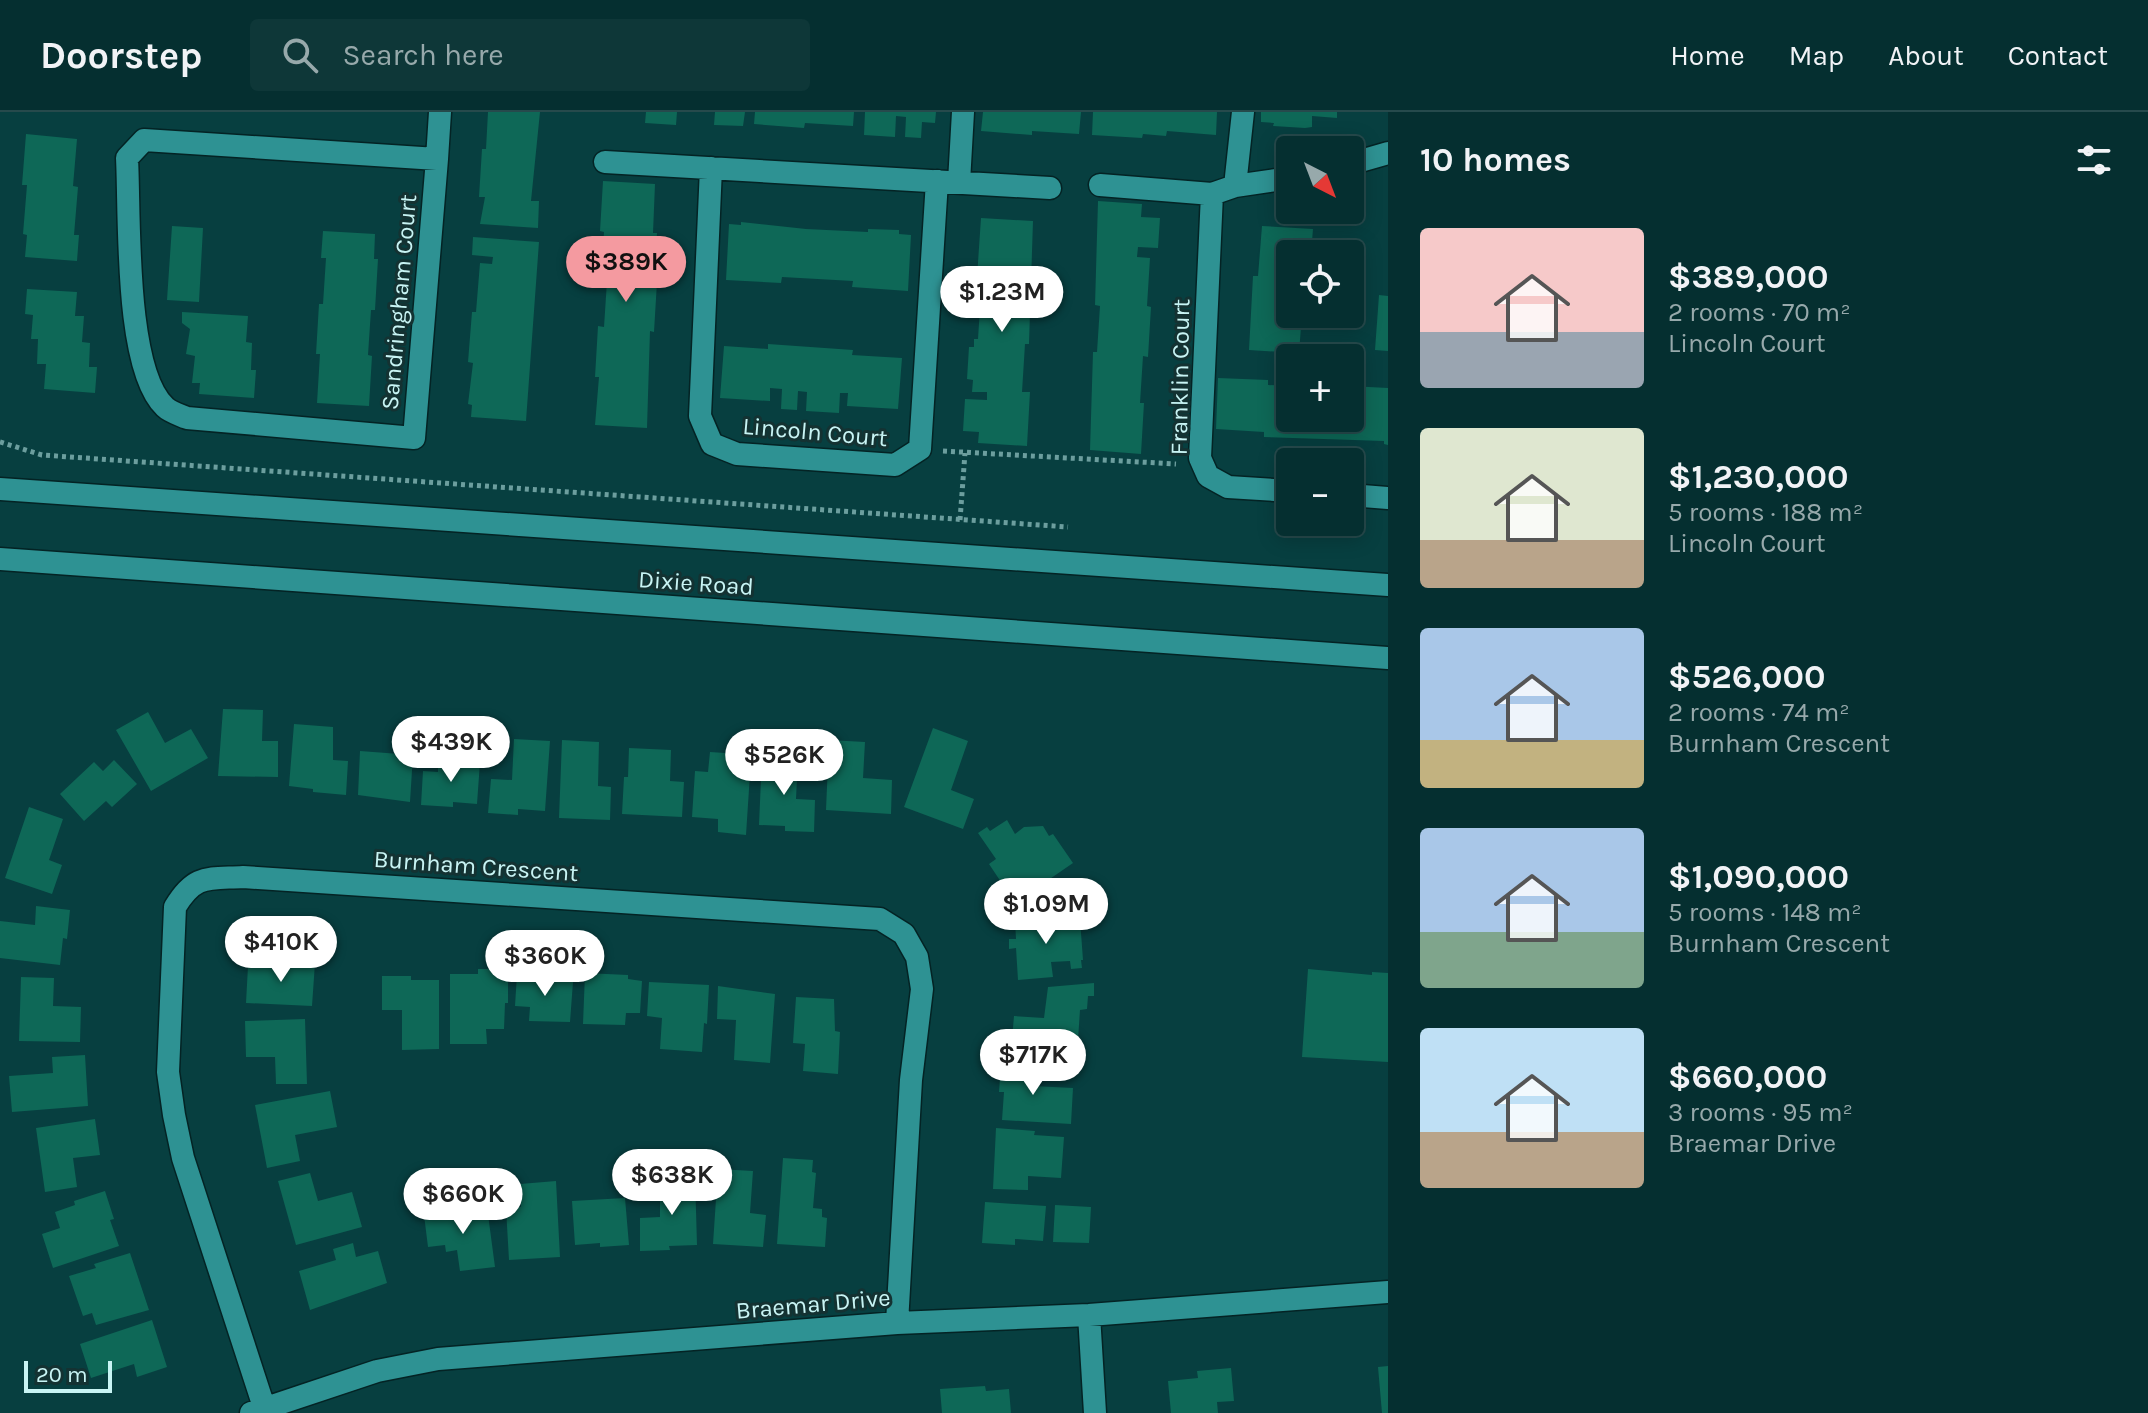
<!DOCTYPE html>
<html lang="en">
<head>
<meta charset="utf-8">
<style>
	body { margin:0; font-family:Karla,sans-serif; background:#0e3738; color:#f1f3f6; height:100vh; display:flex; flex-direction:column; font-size:30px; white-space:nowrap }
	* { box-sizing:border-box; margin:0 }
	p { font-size:26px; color:#97a9ab }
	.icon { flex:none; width:44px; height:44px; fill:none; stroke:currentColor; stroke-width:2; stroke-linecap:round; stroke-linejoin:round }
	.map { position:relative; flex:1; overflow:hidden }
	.details { display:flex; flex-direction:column; background:#052f30; width:760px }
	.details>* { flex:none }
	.needle { width:52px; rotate:138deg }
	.buttons { position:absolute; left:1276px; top:24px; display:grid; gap:16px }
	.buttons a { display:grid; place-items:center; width:88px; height:88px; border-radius:8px; background:#052f30; box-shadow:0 4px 20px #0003,0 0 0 2px #264a4c; font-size:40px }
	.scale { position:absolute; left:24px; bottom:20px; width:88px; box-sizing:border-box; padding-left:8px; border:4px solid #c8f4f4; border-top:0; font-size:22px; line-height:28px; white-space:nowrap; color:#c8f4f4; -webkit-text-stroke:6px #143232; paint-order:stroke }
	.price { position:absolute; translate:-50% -68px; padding:0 18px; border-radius:28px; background:#fff; color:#222; font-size:26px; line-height:52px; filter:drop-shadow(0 2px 4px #0008) }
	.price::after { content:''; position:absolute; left:50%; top:48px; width:24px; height:18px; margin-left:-12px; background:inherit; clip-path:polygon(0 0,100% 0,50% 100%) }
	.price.current { background:#f49aa0; color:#111 }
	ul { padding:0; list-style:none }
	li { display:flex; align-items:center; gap:24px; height:200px; padding:0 32px }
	li span { display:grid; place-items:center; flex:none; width:224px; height:160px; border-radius:8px; color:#555 }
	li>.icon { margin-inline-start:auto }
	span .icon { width:96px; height:96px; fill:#fffc; stroke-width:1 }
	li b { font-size:34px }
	h2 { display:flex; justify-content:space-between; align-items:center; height:96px; padding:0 32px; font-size:34px }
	header { display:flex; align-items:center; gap:48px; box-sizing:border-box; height:112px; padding:0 40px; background:#052f30; border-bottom:2px solid #264a4c }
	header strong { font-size:38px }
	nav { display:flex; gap:44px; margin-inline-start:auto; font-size:28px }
	.search { width:560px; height:72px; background:#0e3738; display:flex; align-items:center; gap:20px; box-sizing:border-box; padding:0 28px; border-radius:8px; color:#97a9ab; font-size:30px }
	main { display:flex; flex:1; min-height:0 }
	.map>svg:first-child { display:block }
	.building { fill:#0e6857 }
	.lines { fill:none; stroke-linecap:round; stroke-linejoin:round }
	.minor-casing { stroke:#042324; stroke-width:25 }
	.secondary-casing { stroke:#042324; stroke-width:25 }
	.path { stroke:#6c9e9e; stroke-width:5; stroke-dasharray:4 4; stroke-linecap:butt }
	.minor { stroke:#2e9293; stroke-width:22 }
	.secondary { stroke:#2e9293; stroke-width:22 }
	.labels { text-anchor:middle; stroke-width:6; stroke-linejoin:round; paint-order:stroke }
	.street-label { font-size:24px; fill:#c8f4f4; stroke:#143232 }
</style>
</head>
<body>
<header>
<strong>Doorstep</strong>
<div class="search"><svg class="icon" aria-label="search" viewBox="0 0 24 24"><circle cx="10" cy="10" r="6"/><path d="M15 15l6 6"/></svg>Search here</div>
<nav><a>Home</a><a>Map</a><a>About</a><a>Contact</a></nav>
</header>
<main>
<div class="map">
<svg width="1388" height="1301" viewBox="0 0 1388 1301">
	<rect width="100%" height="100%" fill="#073f40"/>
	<path class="building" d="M488,0H540L531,89H539L538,116L480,112L485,85H479L482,37H486Z
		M646,0H677L676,13L645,11Z
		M715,0H745L743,14L714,13Z
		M755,0H854L853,14L805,11L804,16L754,12Z
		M865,0H936L935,11L922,10L921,26L905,25L906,5L896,4L895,25L864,23Z
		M983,0H1081L1079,22L1032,19V23L981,19Z
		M1093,0H1217L1216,23L1167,19L1166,24L1143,22L1142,26L1092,23Z
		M1261,0H1337V6L1312,4V15L1305,16L1273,14L1274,11L1261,10Z
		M26,22L77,27L73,74L78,75L74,123H79L77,149L25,145L27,123L23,122L27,73H22Z
		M603,69L655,72L653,121H657L654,170H657L654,220L650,219L647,316L595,313L599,265H595L598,214L604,215L607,169L601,168L604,120L600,119Z
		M1098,89L1142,92L1141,105L1160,106L1158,136L1138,135L1137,145L1150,146L1147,194L1151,195L1148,245L1143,244L1140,291H1144L1141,342L1090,338L1093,240H1097L1100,194L1095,193Z
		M981,106L1033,109L1029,232H1025L1022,280H1030L1027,334L978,331L979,320L963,319L965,287L987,288V280H972L973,268L967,267L969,235H974V227H978L981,180H976Z
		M741,110L806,117L868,120V117L899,118V122L911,123L908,179L852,175L853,169L782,165L781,171L726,168L729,112L741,113Z
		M172,114L203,116L199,190L167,188Z
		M1262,114L1313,117L1311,142H1290V202H1302L1299,241L1249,238L1253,164H1258Z
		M323,119L375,122L374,147H378L375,198H371L368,243L372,244L369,294L317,291L320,242H316L319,192H323L326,146H321Z
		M473,125L539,130L526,309L471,305L472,293L468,292L473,251L468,250L472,200H476L480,151L492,152L493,145L472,143Z
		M27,177L77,180L75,204H84L82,230L90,231L89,255H97L95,281L44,277L46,252H37L38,227H31L33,203L25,202Z
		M1379,183L1388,184V239L1375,238Z
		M182,200L248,204L246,230L252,231L251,258H256L254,286L199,282L200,271H192L195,244L186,242L190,217L182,211Z
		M768,232L853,238L852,243L902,246L898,297L847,294L848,281H840L839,301L806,299L807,280L798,279L797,298L781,297L782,277L770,276V289L720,286L724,234L768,237Z
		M1218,266L1268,268V273L1290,274V306H1350V274L1388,276V333L1384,332V329L1264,325V320L1216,317Z
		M223,597L263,598L262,629H278V665L218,664Z
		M148,600L165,631L191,617L208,646L151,679L116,618Z
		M294,612L333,615V648L348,649L346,683L313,680V677L289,674Z
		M933,616L968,629L951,678L974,687L963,717L904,695Z
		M514,627L550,629L545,699L518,697V703L488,701L491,667L512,668Z
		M562,628L599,630L598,674L611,675L610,708L559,706Z
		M829,628L865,630L863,666L892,668L891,702L826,698Z
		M629,636L671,638L670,669L684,670L682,705L622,702L624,665H628Z
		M360,639L413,643L410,690L358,683Z
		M710,640L740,642L738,661L750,662L746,723L718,720V707L692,705L695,659L708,660Z
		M762,644L798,646L796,687L815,688L814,720L785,719V714L759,713Z
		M114,648L137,672L112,695L106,689L84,709L60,682L94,650L103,659Z
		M438,648L480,650L477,692L453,690V695L421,693L423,659L438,660Z
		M29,695L63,707L49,748L62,753L52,782L5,766Z
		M1007,708L1015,722L1024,715L1043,714L1049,724L1053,722L1073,751L1015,791L989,752L996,747L978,721L987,715L990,719Z
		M36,794L70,798L67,827L63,826L60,853L0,846V809L35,813Z
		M1051,806V810L1080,807L1083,848H1081L1082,856L1071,857L1070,849L1051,850L1053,865L1018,868L1016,836L1009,837V827H1016L1015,809Z
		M277,849L315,851L312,894L246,891L248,854L277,855Z
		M478,857H508V891H505L504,917H486L487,932H450V862H478Z
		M1308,857L1372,863V860L1388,861V950L1302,945Z
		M585,861L628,863V867L642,869L640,901H626L625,913L583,912Z
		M517,862L549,863V868L573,870L570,910L529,909L530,895L515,894Z
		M382,864H411V868H439V937L402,938V898H382Z
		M21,865L54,866L53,894L81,895L80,930L19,929Z
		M649,870L709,873L707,912L704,911L702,940L660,937L662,906L647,904Z
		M1094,871V884H1088L1087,897L1080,898L1077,943L1011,939L1014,904L1044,906L1048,875Z
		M718,874L775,882L770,951L734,948L736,908L717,907Z
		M796,885L834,887L835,919L840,920L838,962L803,959L805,932L793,931Z
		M305,907L307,972H276L275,945H246L245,909Z
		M85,943L88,994L12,1000L9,964L53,961L52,945Z
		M1001,951L1034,953L1033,974L1073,976L1071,1012L1002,1008L1004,980H999Z
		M330,979L337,1015L295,1023L300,1049L267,1056L255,993Z
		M95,1007L100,1043L73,1046L77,1075L45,1080L36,1016Z
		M996,1016L1035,1019L1034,1023L1064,1025L1061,1066L1028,1064V1078L993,1077Z
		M783,1046L813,1048L812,1060L816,1061L813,1096L822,1097V1105L827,1106L825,1135L777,1132Z
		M718,1057L753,1059L750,1101L766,1103L763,1135L713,1132Z
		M310,1061L318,1089L352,1080L362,1115L296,1133L278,1069Z
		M695,1064L697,1133L669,1134L670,1138L640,1139V1106L660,1105V1065Z
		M556,1069L560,1145L509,1148L506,1096L521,1095L520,1072Z
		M105,1079L114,1107L110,1108L119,1134L53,1156L42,1122L60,1116L55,1100L75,1093L74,1089Z
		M625,1086L629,1133L600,1135V1131L575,1133L572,1089Z
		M985,1090L1046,1094L1043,1129L1015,1127V1133L982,1131Z
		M482,1092V1096L487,1095L495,1155L460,1159L457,1138L446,1140L445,1133L428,1135L424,1103L473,1097L472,1093Z
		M1055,1093L1091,1095L1089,1131L1053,1130Z
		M353,1131L356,1145L378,1139L387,1171L310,1198L299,1159L336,1148L333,1137Z
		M130,1141L149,1198L96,1213L92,1201L83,1204L69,1164L96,1156L94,1152Z
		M152,1208L167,1255L137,1265L134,1252L91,1266L80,1232Z
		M1388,1254V1301H1382L1378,1255Z
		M1231,1256L1234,1289L1217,1290L1218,1301H1171L1168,1269L1198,1266L1197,1259Z
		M985,1274L986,1279L1009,1277L1011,1301H942L940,1277Z"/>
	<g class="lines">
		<defs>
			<path id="minor" d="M437,47L414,326L187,306C180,303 170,300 165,295C124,257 130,102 127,46L144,28L437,47L440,0
				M605,50L1050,76
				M1350,52L1388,41
				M711,56L700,304L712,332L737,342L895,353L920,337L937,69
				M1290,66L1235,74L1212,82L1200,346L1208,364L1228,375L1290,379
				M959,70L963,0
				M1100,73L1212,82
				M1235,74L1243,0
				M1350,383L1388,386
				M1089,1203L1095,1301
				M264,1295L183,1046L174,1003L168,960L175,795C195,762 207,767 243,765L880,807L904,822L917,845L922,877L911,968L897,1211
				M251,1301L377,1259L438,1247L897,1211L1089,1203L1388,1180"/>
			<path id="secondary" d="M0,377L1388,473
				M0,447L1388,546"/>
		</defs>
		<use href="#minor" class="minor-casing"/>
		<use href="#secondary" class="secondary-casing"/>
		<path class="path" d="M0,330L42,343L1068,415
			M943,339L1176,352
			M960,408L965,341"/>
		<use href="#minor" class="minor"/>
		<use href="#secondary" class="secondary"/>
	</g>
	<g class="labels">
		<g class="street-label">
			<text transform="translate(399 190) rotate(-85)" y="8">Sandringham Court</text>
			<text transform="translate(1180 265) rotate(-89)" y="8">Franklin Court</text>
			<text transform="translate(815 320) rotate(5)" y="8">Lincoln Court</text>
			<text transform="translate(696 471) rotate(4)" y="8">Dixie Road</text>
			<text transform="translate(476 754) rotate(4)" y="8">Burnham Crescent</text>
			<text transform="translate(813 1192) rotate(-5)" y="8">Braemar Drive</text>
		</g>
	</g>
</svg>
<div class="buttons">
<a><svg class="needle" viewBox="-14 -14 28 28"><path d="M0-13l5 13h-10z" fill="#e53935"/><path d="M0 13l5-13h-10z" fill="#97a9ab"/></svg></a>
<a><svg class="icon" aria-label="locate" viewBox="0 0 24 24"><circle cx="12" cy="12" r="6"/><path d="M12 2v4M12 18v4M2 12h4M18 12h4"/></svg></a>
<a>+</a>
<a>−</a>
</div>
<div class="scale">20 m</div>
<b class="price current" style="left:626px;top:192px">$389K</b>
<b class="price" style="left:1002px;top:222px">$1.23M</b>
<b class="price" style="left:451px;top:672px">$439K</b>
<b class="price" style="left:784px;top:685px">$526K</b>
<b class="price" style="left:1046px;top:834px">$1.09M</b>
<b class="price" style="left:281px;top:872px">$410K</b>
<b class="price" style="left:545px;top:886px">$360K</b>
<b class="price" style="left:1033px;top:985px">$717K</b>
<b class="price" style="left:672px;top:1105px">$638K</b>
<b class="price" style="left:463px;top:1124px">$660K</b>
</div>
<section class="details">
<h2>10 homes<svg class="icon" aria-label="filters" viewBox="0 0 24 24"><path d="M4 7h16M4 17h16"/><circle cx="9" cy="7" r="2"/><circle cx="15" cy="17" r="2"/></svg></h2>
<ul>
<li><span style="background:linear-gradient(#f6c9c9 65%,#9aa5b1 0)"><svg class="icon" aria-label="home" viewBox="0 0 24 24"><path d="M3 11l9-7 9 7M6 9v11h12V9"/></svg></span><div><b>$389,000</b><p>2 rooms · 70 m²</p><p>Lincoln Court</p></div></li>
<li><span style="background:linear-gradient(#dfe7d0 70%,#b9a48a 0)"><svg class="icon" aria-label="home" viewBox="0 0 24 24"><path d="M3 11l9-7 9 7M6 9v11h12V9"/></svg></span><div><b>$1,230,000</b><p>5 rooms · 188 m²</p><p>Lincoln Court</p></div></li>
<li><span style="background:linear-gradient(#a9c7e8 70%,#c2b280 0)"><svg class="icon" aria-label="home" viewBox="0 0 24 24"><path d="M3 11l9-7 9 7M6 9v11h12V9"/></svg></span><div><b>$526,000</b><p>2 rooms · 74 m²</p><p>Burnham Crescent</p></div></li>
<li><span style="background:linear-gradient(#a9c7e8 65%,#7fa58c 0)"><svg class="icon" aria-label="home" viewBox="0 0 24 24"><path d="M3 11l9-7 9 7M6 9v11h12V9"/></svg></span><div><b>$1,090,000</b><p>5 rooms · 148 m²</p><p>Burnham Crescent</p></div></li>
<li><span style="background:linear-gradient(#bfe0f5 65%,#b9a48a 0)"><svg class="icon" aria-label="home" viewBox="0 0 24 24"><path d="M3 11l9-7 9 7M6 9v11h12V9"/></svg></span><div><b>$660,000</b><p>3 rooms · 95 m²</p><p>Braemar Drive</p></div></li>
</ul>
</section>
</main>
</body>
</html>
